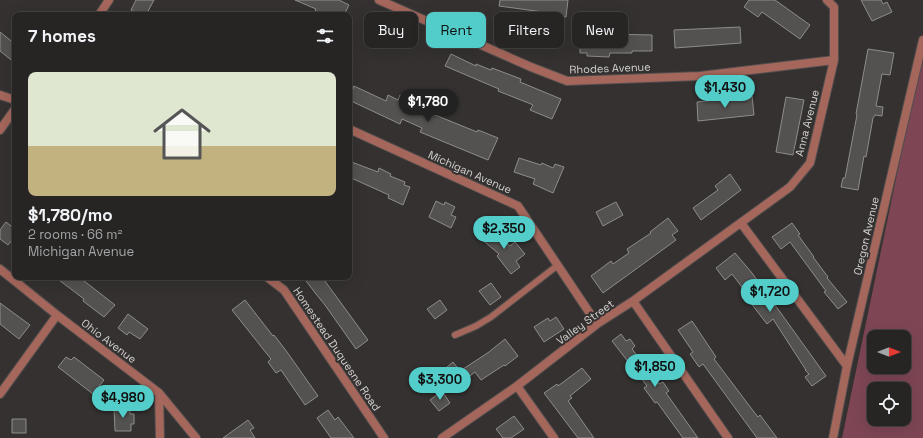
<!DOCTYPE html>
<html lang="en">
<head>
<meta charset="utf-8">
<style>
	body { margin:0; font-family:"Space Grotesk",sans-serif; background:#2f2d2c; color:#f1f3f6; height:100vh; display:flex; flex-direction:column; font-size:15px; white-space:nowrap }
	* { box-sizing:border-box; margin:0 }
	p { font-size:13px; color:#a4a5a6 }
	.icon { flex:none; width:22px; height:22px; fill:none; stroke:currentColor; stroke-width:2; stroke-linecap:round; stroke-linejoin:round }
	.map { position:relative; flex:1; overflow:hidden }
	.details { position:absolute; left:12px; top:12px; width:340px; height:268px; display:flex; flex-direction:column; background:#272524; border-radius:8px; box-shadow:0 4px 16px #0002,0 0 0 1px #434241 }
	.details>* { flex:none }
	.banner { position:absolute; left:364px; top:12px; width:380px; height:36px; display:flex; gap:8px }
	.needle { width:26px; rotate:90deg }
	.buttons { position:absolute; left:867px; top:330px; display:grid; gap:8px }
	.buttons a { display:grid; place-items:center; width:44px; height:44px; border-radius:8px; background:#272524; box-shadow:0 4px 16px #0002,0 0 0 1px #434241; font-size:20px }
	.price { position:absolute; translate:-50% -34px; padding:0 9px; border-radius:14px; background:#53cdca; color:#111; font-size:13px; line-height:26px; filter:drop-shadow(0 1px 2px #0008) }
	.price::after { content:''; position:absolute; left:50%; top:24px; width:12px; height:9px; margin-left:-6px; background:inherit; clip-path:polygon(0 0,100% 0,50% 100%) }
	.price.current { background:#222; color:#fff }
	ul { padding:0; list-style:none }
	li { display:grid; align-content:center; gap:8px; height:212px; padding:0 16px }
	li span { display:grid; place-items:center; height:124px; border-radius:8px; color:#555 }
	li>.icon { margin-inline-start:auto }
	span .icon { width:72px; height:72px; fill:#fffc; stroke-width:1 }
	li b { font-size:17px }
	h2 { display:flex; justify-content:space-between; align-items:center; height:48px; padding:0 16px; font-size:17px }
	.chip { padding:0 14px; border-radius:8px; background:#272524; box-shadow:0 4px 16px #0002,0 0 0 1px #434241; font-size:14px; line-height:36px }
	.chip.current { background:#53cdca; color:#111 }
	.map>svg:first-child { display:block }
	.green { fill:#7e4655; fill-rule:evenodd }
	.building { fill:#535250; stroke:#8e8d8a }
	.lines { fill:none; stroke-linecap:round; stroke-linejoin:round }
	.service-casing { stroke:#514e4d; stroke-width:8 }
	.minor-casing { stroke:#514e4d; stroke-width:10 }
	.tertiary-casing { stroke:#514e4d; stroke-width:10 }
	.service { stroke:#a5665b; stroke-width:6 }
	.minor { stroke:#a5665b; stroke-width:8 }
	.tertiary { stroke:#a5665b; stroke-width:8 }
	.labels { text-anchor:middle; stroke-width:4; stroke-linejoin:round; paint-order:stroke }
	.street-label { font-size:11px; fill:#d4d2d1; stroke:#343130 }
</style>
</head>
<body>
<div class="map">
<svg width="923" height="438" viewBox="0 0 923 438">
	<rect width="100%" height="100%" fill="#343130"/>
	<path class="green" d="M923,49V438H842ZM874,337H904V367H874ZM874,389H904V419H874Z"/>
	<path class="building" d="M136,0H154L146,15H140L131,10Z
		M295,0H339L349,5L344,15H314L316,9Z
		M500,0H568L566,17L542,14L543,12L499,6Z
		M749,0H775L810,25L800,39L762,12L758,17L744,7Z
		M861,0H881L883,4L887,2L892,12L872,21Z
		M740,27L741,43L675,48L674,30Z
		M0,32L15,44V63L0,51Z
		M607,34L652,35V51H632V53H610L609,57L587,56V53H580V42H585L586,37L607,38Z
		M868,49L894,53L890,75L882,74L876,106L883,107L882,116L875,115L873,118L866,157L864,156L858,190L841,187L843,178H845L857,115L856,114Z
		M451,54L476,66V64L491,70L492,68L521,79L520,82L561,99L552,119L530,110L533,105L531,104L498,91L499,89L445,66Z
		M354,86L386,101L388,95L398,100L400,95L411,100L408,104L477,132L478,130L498,138L488,160L420,132L422,128L402,119L400,124L349,100Z
		M752,96L754,115L698,121L697,102Z
		M786,97L804,100L793,155L776,152Z
		M519,158L541,165L542,163L553,168L555,164L564,167L553,193L533,184L535,179L514,172Z
		M349,161L378,172L379,168L391,174L390,176L405,182L404,185L410,187L403,205L388,198L389,195L349,177Z
		M730,174L741,190L701,220L693,208L718,190L715,186Z
		M436,201L444,205L445,202L455,207L451,215L456,217L451,228L429,217Z
		M616,202L623,215L603,226L596,212Z
		M668,218L678,231L672,235L676,240L603,293L591,276L611,261L613,264L629,253L627,249L651,233L650,232Z
		M6,222L15,229V236L8,245L0,239V230Z
		M792,223L800,234L798,235L814,257H813L828,277L827,278L847,302L838,309L824,292L826,291L790,242L781,249L772,237Z
		M488,227L510,246L515,242L525,254L516,261L520,267L511,274L497,256L499,254L479,237Z
		M735,253L752,273L826,376L812,386L805,377L809,374L805,370H806L773,319L767,324L750,302L749,303L742,294L745,291L732,274L725,280L716,268Z
		M55,277H79L115,305L104,317L83,301L84,299Z
		M303,277H322L368,340L356,349L325,305L316,294Z
		M491,283L501,297L490,305L479,291Z
		M245,300L273,336L274,335L287,352L318,396L305,405L281,370L276,373L268,362L271,359L232,310Z
		M440,300L447,310L435,319L427,309Z
		M0,303L30,325L19,339L0,324Z
		M128,314L148,329L140,339L129,332L127,335L118,328Z
		M556,317L564,329L544,342L534,327L548,318L550,321Z
		M692,321L716,357L714,359L754,412L758,417L760,415L777,438H757L703,364L699,367L690,354L693,352L678,330Z
		M621,334L626,341L630,339L635,346L632,349L659,384L663,382L669,391L666,393L698,438H683L657,402L655,403L644,388L647,386L612,341Z
		M505,339L518,356L505,366L504,365L481,380L475,372L454,388L441,372L453,362L460,371L489,352Z
		M66,357L71,360L74,357L104,380L93,394L58,367Z
		M582,368L591,379L570,396L572,398L568,401L594,438H578L544,393L557,384L558,386Z
		M442,391L450,403L439,411L430,400Z
		M114,408H130V414H134V424H131V431H115Z
		M328,410L335,420L338,417L354,438H331L317,418Z
		M514,416L524,429L511,438H503L496,429Z
		M12,419H26V433H12Z
		M248,420L254,428L250,430L255,438H223Z"/>
	<g class="lines">
		<defs>
			<path id="service" d="M455,335L476,326L491,317L558,265"/>
			<path id="minor" d="M379,0L531,67L567,81L700,76L834,60
				M99,15L109,0
				M349,129L518,206L597,324
				M0,130L15,109
				M741,223L847,366
				M0,269L57,315L159,393L196,438
				M633,301L728,438
				M517,386L554,438
				M159,393L160,438
				M0,394L57,315
				M442,438L517,386L597,324L633,301L790,187L810,163L834,60V7L827,0
				M833,438L847,366L923,40"/>
			<path id="tertiary" d="M0,95L15,100
				M267,277L284,290L384,438"/>
		</defs>
		<use href="#service" class="service-casing"/>
		<use href="#minor" class="minor-casing"/>
		<use href="#tertiary" class="tertiary-casing"/>
		<use href="#service" class="service"/>
		<use href="#minor" class="minor"/>
		<use href="#tertiary" class="tertiary"/>
	</g>
	<g class="labels">
		<g class="street-label">
			<text transform="translate(610 68) rotate(-2)" y="4">Rhodes Avenue</text>
			<text transform="translate(807 123) rotate(-76)" y="4">Anna Avenue</text>
			<text transform="translate(470 172) rotate(24)" y="4">Michigan Avenue</text>
			<text transform="translate(866 236) rotate(-77)" y="4">Oregon Avenue</text>
			<text transform="translate(585 322) rotate(-36)" y="4">Valley Street</text>
			<text transform="translate(109 341) rotate(37)" y="4">Ohio Avenue</text>
			<text transform="translate(337 349) rotate(56)" y="4">Homestead Duquesne Road</text>
		</g>
	</g>
</svg>
<div class="buttons">
<a><svg class="needle" viewBox="-14 -14 28 28"><path d="M0-13l5 13h-10z" fill="#e53935"/><path d="M0 13l5-13h-10z" fill="#a4a5a6"/></svg></a>
<a><svg class="icon" aria-label="locate" viewBox="0 0 24 24"><circle cx="12" cy="12" r="6"/><path d="M12 2v4M12 18v4M2 12h4M18 12h4"/></svg></a>
</div>
<b class="price" style="left:725px;top:109px">$1,430</b>
<b class="price current" style="left:428px;top:123px">$1,780</b>
<b class="price" style="left:504px;top:250px">$2,350</b>
<b class="price" style="left:770px;top:313px">$1,720</b>
<b class="price" style="left:655px;top:388px">$1,850</b>
<b class="price" style="left:440px;top:401px">$3,300</b>
<b class="price" style="left:123px;top:419px">$4,980</b>
<div class="banner">
<a class="chip">Buy</a>
<a class="chip current">Rent</a>
<a class="chip">Filters</a>
<a class="chip">New</a>
</div>
<section class="details">
<h2>7 homes<svg class="icon" aria-label="filters" viewBox="0 0 24 24"><path d="M4 7h16M4 17h16"/><circle cx="9" cy="7" r="2"/><circle cx="15" cy="17" r="2"/></svg></h2>
<ul>
<li><span style="background:linear-gradient(#dfe7d0 60%,#c2b280 0)"><svg class="icon" aria-label="home" viewBox="0 0 24 24"><path d="M3 11l9-7 9 7M6 9v11h12V9"/></svg></span><div><b>$1,780/mo</b><p>2 rooms · 66 m²</p><p>Michigan Avenue</p></div></li>
</ul>
</section>
</div>
</body>
</html>
